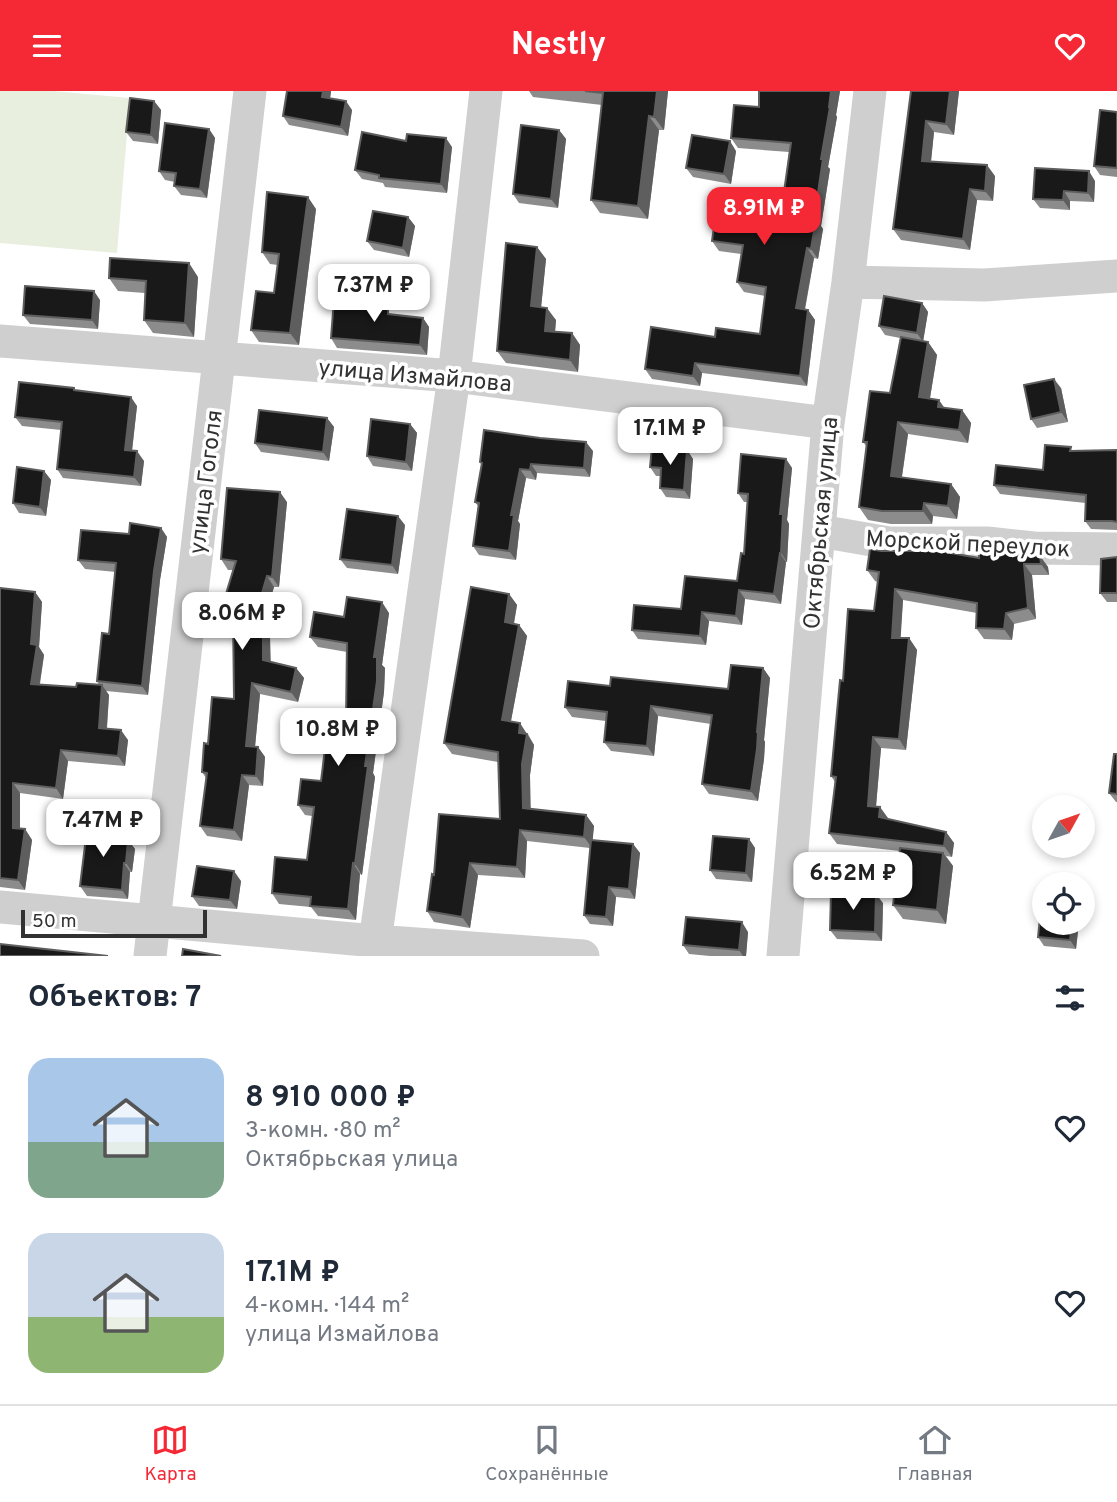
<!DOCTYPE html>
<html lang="ru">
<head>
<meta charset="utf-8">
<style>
	body { margin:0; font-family:Overpass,sans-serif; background:#f2f2f3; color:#1f2937; height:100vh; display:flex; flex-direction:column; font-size:26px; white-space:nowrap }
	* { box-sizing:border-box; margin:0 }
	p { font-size:23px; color:#747a83 }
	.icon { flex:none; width:38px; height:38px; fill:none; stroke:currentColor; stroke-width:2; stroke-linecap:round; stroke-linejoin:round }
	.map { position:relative; height:865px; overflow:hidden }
	.sheet { display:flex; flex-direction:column; background:#fff; flex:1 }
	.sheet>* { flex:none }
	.needle { width:46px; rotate:50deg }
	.fabs { position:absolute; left:1032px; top:704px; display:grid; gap:14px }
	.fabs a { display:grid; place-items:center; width:63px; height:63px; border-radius:50%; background:#fff; box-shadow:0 4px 10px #0003; font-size:35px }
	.scale { position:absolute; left:21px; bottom:18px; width:186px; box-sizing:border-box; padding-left:7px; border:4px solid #323232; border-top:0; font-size:19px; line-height:24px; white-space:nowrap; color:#323232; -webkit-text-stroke:5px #fff; paint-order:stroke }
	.price { position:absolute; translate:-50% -60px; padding:0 16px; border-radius:14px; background:#fff; color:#222; font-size:23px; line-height:46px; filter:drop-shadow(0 2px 4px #0008) }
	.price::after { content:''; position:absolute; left:50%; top:42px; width:21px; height:16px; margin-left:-10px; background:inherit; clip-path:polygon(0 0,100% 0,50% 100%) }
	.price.selected { background:#f52836; color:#fff }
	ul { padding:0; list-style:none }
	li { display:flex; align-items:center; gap:21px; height:175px; padding:0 28px }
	li span { display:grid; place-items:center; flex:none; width:196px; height:140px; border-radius:21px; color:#555 }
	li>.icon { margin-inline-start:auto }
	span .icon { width:84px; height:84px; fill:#fffc; stroke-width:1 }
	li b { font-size:30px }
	h2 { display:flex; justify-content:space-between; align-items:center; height:84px; padding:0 28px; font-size:30px }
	header { display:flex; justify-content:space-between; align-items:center; height:91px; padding:0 28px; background:#f52836; color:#fff; font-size:32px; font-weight:700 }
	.menu { display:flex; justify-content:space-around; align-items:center; height:98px; border-top:2px solid #e0e1e3; background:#fff; font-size:19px; color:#747a83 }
	.menu a { display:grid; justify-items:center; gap:4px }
	.menu .selected { color:#f52836 }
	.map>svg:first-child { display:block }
	.green { fill:#e8efdf }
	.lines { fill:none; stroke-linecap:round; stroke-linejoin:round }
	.minor { stroke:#cfcfcf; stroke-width:33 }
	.wall { fill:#8c8c8c }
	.shaded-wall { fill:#5e5e5e }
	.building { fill:#191919; stroke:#5e5e5e; stroke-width:2 }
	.labels { text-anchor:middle; stroke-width:7; stroke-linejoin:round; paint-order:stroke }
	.street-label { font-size:23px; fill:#323232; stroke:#fff }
</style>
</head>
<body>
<header><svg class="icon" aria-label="menu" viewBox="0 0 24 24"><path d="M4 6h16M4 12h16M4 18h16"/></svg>Nestly<svg class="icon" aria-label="heart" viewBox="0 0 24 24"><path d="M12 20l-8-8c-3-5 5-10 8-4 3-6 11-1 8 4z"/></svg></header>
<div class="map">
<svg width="1117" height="865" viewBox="0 0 1117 865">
	<rect width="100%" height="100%" fill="#fff"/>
	<path class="green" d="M0,0H53L130,7L117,162L0,152Z"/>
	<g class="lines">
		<path class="minor" d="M848,191L984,194L1117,185
			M0,250L454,285L828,332
			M820,440L889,452H987L1034,457L1117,458
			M0,816L375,850L583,865
			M150,865L250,0
			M373,865L454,285L486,0
			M783,865L828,332L848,191L870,0"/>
	</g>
	<path class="wall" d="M287,0H331L330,8L352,19L348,45L289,34L283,25Z
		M529,0H668L664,39H659L648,128L600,122L591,109L602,14L533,6Z
		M759,0H840L836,24L837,26L828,76L830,78L821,135L823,138L818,168L814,167L805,219H808L815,229L807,295L702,282L700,295L652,288L645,278L715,246L760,243L765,205L744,201L737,191L741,163L719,160L712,150L770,129L781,122L789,61L738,57L731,47L759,16Z
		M911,0H959L954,44L934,41L931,70L995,85L993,110L977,109L970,159L901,149L893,138Z
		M154,10L161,19L158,53L133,50L126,41Z
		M1117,21V86L1100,84L1094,75Z
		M209,38L215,47L207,107L181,104L174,95L175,91L165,89L159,80Z
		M559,39L566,48L558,117L519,112L513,103Z
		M406,50L452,56L447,102L385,96L383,92L362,88L355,79Z
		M736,60L731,93L693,86L686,77Z
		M1095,90L1094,111L1070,110V119L1040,117L1033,108Z
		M316,118L299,254L259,251L251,239L274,202L278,174L270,173L262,161Z
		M408,126L415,135L409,166L374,159L367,150Z
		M537,156L546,168L541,216L556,229L555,241L572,242L580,254L578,281L506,272L497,260Z
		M198,186L194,246L153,242L144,229L145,202L118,200L109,187Z
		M100,209L98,238L30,233L23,224Z
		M922,212L928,221L923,250L928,251L937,264L930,307L945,317L962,319L971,332L968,352L908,343L902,386L951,393L960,406L957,428L933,425L932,433H891L868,429L859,416L867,356L863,351L890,302L900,247L885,244L879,235Z
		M359,213L394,224L423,227L429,236L427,264L337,257L331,247Z
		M1061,297L1068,331L1037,337L1031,328Z
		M76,299L137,315L132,360L144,370L141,395L63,387L57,378L61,339L22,335L15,326Z
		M327,327L334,336L329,370L261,361L255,352Z
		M410,333L417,342L412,380L373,375L367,365Z
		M687,359L693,368L690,408L666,406L660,397L661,385H656L650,376Z
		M1117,359V439L1091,438L1085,430L1086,412L1000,403L994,394L1043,379L1073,360Z
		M593,360L590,386L537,382L536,389L526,387L518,430L520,433L516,469L479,464L473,455L478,415L475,411L482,374L480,371Z
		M786,368L792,377L787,429L789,433L787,471H786L781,513L745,508L742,534L709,530L706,554L638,548L632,539L681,518L737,490L744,463L747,411H744L738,402Z
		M44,380L51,389L46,425L19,422L13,412Z
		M287,411L279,496H274L263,533L270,544V571L296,577L304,587L298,611L260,603L255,656H258L265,666L263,695L249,694L242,750L207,745L200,735L206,687L202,681L208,653L234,608L233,531L228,529L221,519L233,479H228L221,468Z
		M405,434L398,483L347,477L340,468Z
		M161,437L167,446L160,489L148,604L106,600L109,604L107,638L128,649L125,675L68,670L63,708L20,702V738H25L32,749L25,799L0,796V504L35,501L42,511L39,556L44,564L40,593L76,596L99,594L97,590L109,543L116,481L85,478L78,469L129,443Z
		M881,460L979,467L1040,465L1048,476L1049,484H1032L1036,528L1014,533L1012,549L984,548L976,537L977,522L903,509L900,547H909L917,559L906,659L881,657L876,716L888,728L946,741L954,752L952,766L946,765L953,775L946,833L903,828L893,814L900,760L837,753L829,742L835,691L831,685L843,590L874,520L878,491L875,490L867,479Z
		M1117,466V511H1107L1100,502Z
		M509,503L517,514L514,533L519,534L527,545L511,630L528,643L534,654L530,684V718L586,724L594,735L592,749L633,753L640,762L635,808L616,806L613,835L590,833L584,824L590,757L527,750L525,787L478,784L470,837L434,831L427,820L434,784L500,728L498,671L452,663L444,652Z
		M389,522L382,574L385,577L384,601L373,682L375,686L362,784L360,783L356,829L318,825L311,816L279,813L272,802L307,769L312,725L305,724L298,714L321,690L346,628L347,561L318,556L310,546L344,526Z
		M763,577L770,587L764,649L765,651L764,668L758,710L709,703L702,693L711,633L658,625L654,665L611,660L604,651L606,630L572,626L565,616L610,595L728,598Z
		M1117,663V711H1116L1109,702Z
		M108,733L114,742V747L128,749L135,758L132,781H130L128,808L87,805L80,795Z
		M749,748L755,757L752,791L716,788L710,779Z
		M241,790L237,818L199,815L192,805Z
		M883,812L882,850L837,848L830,839Z
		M1045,831H1079L1076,858L1044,855L1038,846Z
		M748,841L746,865H710L689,863L683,854Z"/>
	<path class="shaded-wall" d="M323,0H331L329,15L322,6Z
		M657,0H668L664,39L654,26Z
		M831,0H840L836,24L837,26L828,76L830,78L821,135L823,138L818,168L811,158L821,68Z
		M950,0H959L954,44L946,33Z
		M154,10L161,19L158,53L151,44Z
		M346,10L352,19L348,45L341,36Z
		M649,25L659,39L648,128L638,115Z
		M926,30L934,41L930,80L922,70Z
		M209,38L215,47L207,107L200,98Z
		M559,39L566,48L558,117L551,108Z
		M446,47L452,56L447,102L441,93Z
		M730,50L736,60L731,93L724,83Z
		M987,74L995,85L993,110L985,100Z
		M1089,80L1095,90L1094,111L1088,102Z
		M970,98L977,109L970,159L963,148Z
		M1064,100L1070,110V119L1063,109Z
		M308,106L316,118L299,254L290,242Z
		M408,126L415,135L409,166L403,157Z
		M537,156L546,168L540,227L531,215Z
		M807,157L814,167L803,227L796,217Z
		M189,172L198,186L194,246L185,232Z
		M94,200L100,209L98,238L92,229Z
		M922,212L928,221L923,251L917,242Z
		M547,217L556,229L554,252L545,240Z
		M808,219L815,229L807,295L800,285Z
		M423,227L429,236L427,264L420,254Z
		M572,242L580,254L578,281L570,269Z
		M928,251L937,264L928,319L919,306Z
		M695,272L702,282L700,295L693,285Z
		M1054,288L1061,297L1068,331L1061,321Z
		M131,306L137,315L131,368L125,359Z
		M939,309L948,322L938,316Z
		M962,319L971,332L968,352L959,339Z
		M327,327L334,336L329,370L323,361Z
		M898,331L908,343L900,398L891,385Z
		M410,333L417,342L412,380L406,371Z
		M586,351L593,360L590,386L584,377Z
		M687,359L693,368L690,408L684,399Z
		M137,360L144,370L141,395L134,386Z
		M786,368L792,377L787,429L789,433L787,471L781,462L780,423Z
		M531,373L537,382L536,389L530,379Z
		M520,378L526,387L518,430L520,433L516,469L509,460L511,424Z
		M44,380L51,389L46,425L40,416Z
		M951,393L960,406L957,428L948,415Z
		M280,401L287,411L279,496L272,486Z
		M924,412L933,425L932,433L923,420Z
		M398,425L405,434L398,483L392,474Z
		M161,437L167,446L160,489L148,604L142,595L154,480Z
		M780,462L786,471L781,513L774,503Z
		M1040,465L1048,476L1049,484L1041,473Z
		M1024,473L1032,484L1036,528L1028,517Z
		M267,485L274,496L263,533L270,544L271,579L263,569L253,533Z
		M895,498L903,509L900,558L892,547Z
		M739,499L745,508L742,534L736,525Z
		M35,501L42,511L39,556L44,564L38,603L31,593V553Z
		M509,503L517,514L512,542L505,531Z
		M382,511L389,522L382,574L385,577L384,601L373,682L375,686L362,784L355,773L374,566Z
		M702,521L709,530L706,554L700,545Z
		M1006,522L1014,533L1012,549L1004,538Z
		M519,534L527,545L509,640L502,629Z
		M909,547L917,559L906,659L899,648Z
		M296,577L304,587L298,611L291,601Z
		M763,577L770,587L764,649L765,651L764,668L758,710L751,700Z
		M252,592L260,603L254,666L246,655Z
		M102,594L109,604L106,647L99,637Z
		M651,615L658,625L654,665L647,655Z
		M520,632L534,654L530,684L531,728L523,717L519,642Z
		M121,639L128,649L125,675L118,665Z
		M873,646L881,657L875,726L868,715Z
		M258,656L265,666L263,695L256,685Z
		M61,659L68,670L63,708L56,697Z
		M242,684L249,694L242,750L234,739Z
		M13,692L20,702V747L13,737Z
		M880,716L888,727L887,737L879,726Z
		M586,724L594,735L592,757L584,746Z
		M108,733L114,742L113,755L106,746Z
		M25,738L32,749L25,799L18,789Z
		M520,739L527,750L525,787L517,776Z
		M946,741L954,752L952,766L944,755Z
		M749,748L755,757L752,791L746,782Z
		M128,749L135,758L132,781L126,772Z
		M633,753L640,762L635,808L629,798Z
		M943,762L953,775L946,833L937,819Z
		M124,772L130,781L128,808L122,799Z
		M353,772L360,783L356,829L348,818Z
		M470,772L478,784L470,837L462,826Z
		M234,780L241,790L237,818L230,809Z
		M609,796L616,806L613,835L606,826Z
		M876,803L883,812L882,850L875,841Z
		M742,831L748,841L746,865H743L739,859Z
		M1072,831H1079L1076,858L1070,849Z"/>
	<path class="building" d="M287,0H323L322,6L346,10L341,36L283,25Z
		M585,0H657L654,26L649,25L638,115L591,109L603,2Z
		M759,0H831L829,16H830L821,68H823L814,128H816L811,158L807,157L796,217L808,219L800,285L695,272L693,285L645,278L651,236L715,246L716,237L760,243L766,196L737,191L743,154L712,150L716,122L770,129L771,121L781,122L791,52L731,47L734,14L759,16Z
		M911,0H950L946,33L926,30L922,70L987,74L985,100L970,98L963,148L893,138Z
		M130,7L154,10L151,44L126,41Z
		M1100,19L1117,21V77L1094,75Z
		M165,32L209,38L200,98L174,95L176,82L159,80Z
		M521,34L559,39L551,108L513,103Z
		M362,41L406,50L407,43L446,47L441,93L379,87V84L355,79Z
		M692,44L730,50L724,83L686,77Z
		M1035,77L1089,80L1088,102L1064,100L1063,109L1033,108Z
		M267,101L308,106L290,242L251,239L256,200L274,202L279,163L262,161Z
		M373,120L408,126L403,157L367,150Z
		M506,152L537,156L531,215L547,217L545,240L572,242L570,269L497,260Z
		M110,167L189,172L185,232L144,229L146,190L109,187Z
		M25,195L94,200L92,229L23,224Z
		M884,205L922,212L917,242L879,235Z
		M334,208L357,210L356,213L388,216V223L423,227L420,254L331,247Z
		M901,246L928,251L919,306L939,309L938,316L962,319L959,339L898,331L891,385L951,393L948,415L924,412L923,420H882L859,416L867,351H863L870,300L890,302Z
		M1054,288L1061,321L1031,328L1024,294Z
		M19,291L74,297V299L131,306L125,359L137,360L134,386L57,378L62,331L15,326Z
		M259,319L327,327L323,361L255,352Z
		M371,328L410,333L406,371L367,365Z
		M484,339L540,347L586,351L584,377L531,373L530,379L520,378L511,424H514L509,460L473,455L479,412L475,411L482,372L480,371Z
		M1045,354L1071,356L1070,360L1117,359V431L1112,430H1085L1086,404L994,394L996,374L1043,379Z
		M652,356L687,359L684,399L660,397L661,377L650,376Z
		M741,363L786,368L780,423H783L781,462H780L774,503L739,499L736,525L702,521L700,545L632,539L634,514L681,518L685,485L737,490L741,462L744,463L748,403L738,402Z
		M17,376L44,380L40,416L13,412Z
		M227,397L280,401L272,486L267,485L253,533H263V569L296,577L291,601L252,592L246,655L258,656L256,685L242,684L234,739L200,735L207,682L202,681L204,652L208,653L212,606L234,608L233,523L221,519L236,470L221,468Z
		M347,418L398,425L392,474L340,468Z
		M130,432L161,437L154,480L142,595L97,590L102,542L109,543L116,472L78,469L81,439L129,443Z
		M870,458L881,460H939L979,467V460L1040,465L1041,473H1024L1028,517L1006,522L1004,538L976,537L977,512L895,498L892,547H909L899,648L873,646L868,715L880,716L879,726L946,741L944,755L829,742L836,686L831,685L840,589L843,590L848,518L874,520L879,481L867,479Z
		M1117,466V502H1100L1101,468Z
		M471,496L509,503L505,531L519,534L502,629L520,632L519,642L527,643L522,673L523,717L586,724L584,746L520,739L517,776L470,772L462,826L427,820L432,783L434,784L439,723L500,728L498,661L444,652Z
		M0,497L35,501L31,553L37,554L31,593L76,596L77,592L102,594L99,637L121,639L118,665L61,659L56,697L13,692V737L25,738L18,789L0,787Z
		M347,506L382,511L374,566H377V590L365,675H368L355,773L353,772L348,818L310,815L311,806L272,802L275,766L307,769L314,716L298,714L301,688L321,690L329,625L346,628L347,552L310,546L314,521L344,526Z
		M731,574L763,577L757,641H758L757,658L751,700L702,693L712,624L651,615L647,655L604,651L607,621L565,616L568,590L610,595L611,586L728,598Z
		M1114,663H1117V703L1109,702Z
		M88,730L108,733L106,746L128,749L126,772H124L122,799L80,795Z
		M713,745L749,748L746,782L710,779Z
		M591,749L633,753L629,798L609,796L606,826L584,824Z
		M900,757L943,762L937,819L893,814Z
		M197,775L234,780L230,809L192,805Z
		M1043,799H1045V831H1072L1070,849L1038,846Z
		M831,801L876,803L875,841L830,839Z
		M686,826L742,831L739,859L683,854Z
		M0,853L108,865H0Z
		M183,858L221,865H182Z"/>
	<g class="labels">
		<g class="street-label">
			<text transform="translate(415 284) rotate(5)" y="8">улица Измайлова</text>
			<text transform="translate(205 391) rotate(-83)" y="8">улица Гоголя</text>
			<text transform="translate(820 432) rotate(-85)" y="8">Октябрьская улица</text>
			<text transform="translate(968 452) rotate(3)" y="8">Морской переулок</text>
		</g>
	</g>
</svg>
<div class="fabs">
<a><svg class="needle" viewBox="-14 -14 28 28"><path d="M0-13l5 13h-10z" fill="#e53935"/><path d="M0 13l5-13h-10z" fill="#747a83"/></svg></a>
<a><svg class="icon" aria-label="locate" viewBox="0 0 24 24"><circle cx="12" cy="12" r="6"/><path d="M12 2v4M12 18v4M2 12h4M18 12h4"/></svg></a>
</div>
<div class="scale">50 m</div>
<b class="price selected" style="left:764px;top:156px">8.91M ₽</b>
<b class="price" style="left:374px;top:233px">7.37M ₽</b>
<b class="price" style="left:670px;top:376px">17.1M ₽</b>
<b class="price" style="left:242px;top:561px">8.06M ₽</b>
<b class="price" style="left:338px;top:677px">10.8M ₽</b>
<b class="price" style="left:103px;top:768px">7.47M ₽</b>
<b class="price" style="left:853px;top:821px">6.52M ₽</b>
</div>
<section class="sheet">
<h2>Объектов: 7<svg class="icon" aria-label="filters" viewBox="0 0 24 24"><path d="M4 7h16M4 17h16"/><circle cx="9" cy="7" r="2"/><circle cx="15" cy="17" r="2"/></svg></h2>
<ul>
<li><span style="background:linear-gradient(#a9c7e8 60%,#7fa58c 0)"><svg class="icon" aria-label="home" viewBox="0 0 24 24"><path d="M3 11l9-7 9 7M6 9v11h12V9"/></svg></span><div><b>8 910 000 ₽</b><p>3-комн. · 80 m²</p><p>Октябрьская улица</p></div><svg class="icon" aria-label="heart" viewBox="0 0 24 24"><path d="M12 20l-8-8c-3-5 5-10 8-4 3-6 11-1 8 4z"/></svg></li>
<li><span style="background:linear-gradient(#c9d6e8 60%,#8fb573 0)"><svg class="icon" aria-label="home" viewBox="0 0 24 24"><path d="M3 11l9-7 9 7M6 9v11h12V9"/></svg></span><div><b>17.1M ₽</b><p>4-комн. · 144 m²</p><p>улица Измайлова</p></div><svg class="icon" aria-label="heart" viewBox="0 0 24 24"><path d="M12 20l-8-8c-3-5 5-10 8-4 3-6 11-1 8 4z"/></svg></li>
</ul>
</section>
<nav class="menu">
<a class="selected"><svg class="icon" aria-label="map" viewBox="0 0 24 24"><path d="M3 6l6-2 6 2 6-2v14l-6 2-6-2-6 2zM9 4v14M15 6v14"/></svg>Карта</a>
<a><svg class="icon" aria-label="saved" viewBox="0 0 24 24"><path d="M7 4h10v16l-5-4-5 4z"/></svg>Сохранённые</a>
<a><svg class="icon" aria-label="home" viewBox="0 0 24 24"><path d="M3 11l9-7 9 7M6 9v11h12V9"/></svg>Главная</a>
</nav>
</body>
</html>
